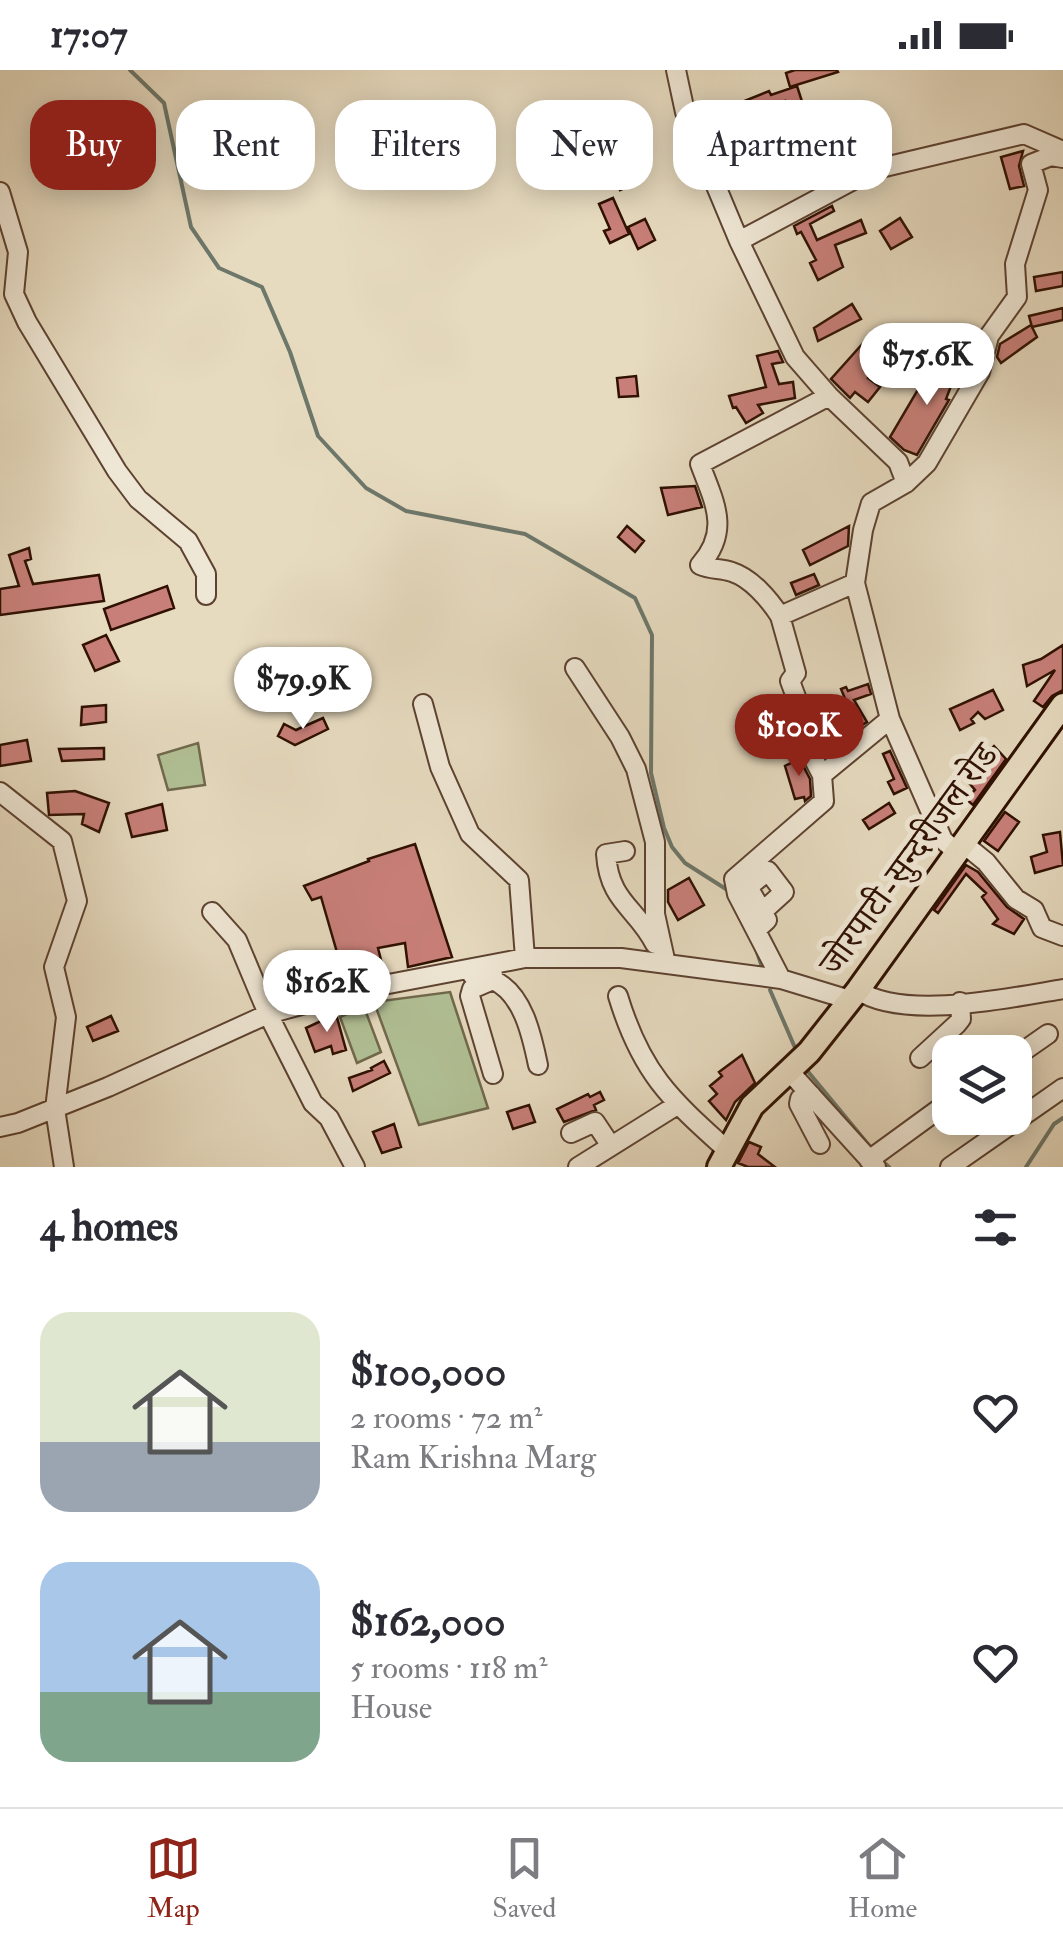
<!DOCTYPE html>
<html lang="en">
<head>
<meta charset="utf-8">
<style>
	body { margin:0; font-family:"IM FELL Double Pica","Noto Serif Devanagari",serif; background:#f7f7f7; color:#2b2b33; height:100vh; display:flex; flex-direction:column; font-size:38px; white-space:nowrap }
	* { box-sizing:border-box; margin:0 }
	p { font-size:32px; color:#7c7c81 }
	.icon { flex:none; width:55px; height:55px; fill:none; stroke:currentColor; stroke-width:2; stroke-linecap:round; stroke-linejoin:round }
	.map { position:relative; height:1097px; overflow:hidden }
	.side { display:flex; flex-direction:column; background:#fff; flex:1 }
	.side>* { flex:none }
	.hud { position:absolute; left:30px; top:30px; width:1005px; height:90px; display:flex; gap:20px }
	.buttons { position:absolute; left:932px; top:965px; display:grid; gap:20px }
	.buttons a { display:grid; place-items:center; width:100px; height:100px; border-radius:20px; background:#fff; box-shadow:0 5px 25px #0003; font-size:50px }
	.price { position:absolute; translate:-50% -85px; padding:0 22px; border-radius:35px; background:#fff; color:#222; font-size:32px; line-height:65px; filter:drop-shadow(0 2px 5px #0008) }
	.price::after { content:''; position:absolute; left:50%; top:60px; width:30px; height:22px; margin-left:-15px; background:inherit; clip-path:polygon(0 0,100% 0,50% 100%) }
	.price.selected { background:#8f2418; color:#fff }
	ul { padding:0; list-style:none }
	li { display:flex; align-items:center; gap:30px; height:250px; padding:0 40px }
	li span { display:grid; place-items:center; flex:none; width:280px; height:200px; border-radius:30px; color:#555 }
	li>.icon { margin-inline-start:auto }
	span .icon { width:120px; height:120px; fill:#fffc; stroke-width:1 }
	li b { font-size:42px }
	h2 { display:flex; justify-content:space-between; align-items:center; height:120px; padding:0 40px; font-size:42px }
	.pill { padding:0 35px; border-radius:30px; background:#fff; box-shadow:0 5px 25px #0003; font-size:35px; line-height:90px }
	.pill.selected { background:#8f2418; color:#fff }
	.status { display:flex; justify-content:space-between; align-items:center; height:70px; padding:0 50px; background:#fff; direction:ltr }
	.status svg { height:28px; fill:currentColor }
	.tabs { display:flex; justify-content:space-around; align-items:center; height:140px; border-top:2px solid #e1e1e2; background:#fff; font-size:28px; color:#7c7c81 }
	.tabs a { display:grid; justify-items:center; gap:5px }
	.tabs .selected { color:#8f2418 }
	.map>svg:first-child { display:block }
	.green { fill:#b1c095; stroke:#70684c; stroke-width:2.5 }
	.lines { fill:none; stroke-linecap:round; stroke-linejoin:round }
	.stream { stroke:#6d776a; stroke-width:4 }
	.building { fill:#c87f79; stroke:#2f1002; stroke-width:2.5 }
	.minor-casing { stroke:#5d4231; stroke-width:22 }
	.major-casing { stroke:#2f1002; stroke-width:28 }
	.minor { stroke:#efe7d5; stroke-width:18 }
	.major { stroke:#e6dabf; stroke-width:22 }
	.labels { text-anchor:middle; stroke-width:10; stroke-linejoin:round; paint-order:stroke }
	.street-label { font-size:35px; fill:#2f1002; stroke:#efe7d5 }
</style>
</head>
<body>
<div class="status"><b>17:07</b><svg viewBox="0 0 49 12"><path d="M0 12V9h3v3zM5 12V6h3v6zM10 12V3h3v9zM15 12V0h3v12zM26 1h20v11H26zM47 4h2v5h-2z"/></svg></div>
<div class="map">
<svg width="1063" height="1097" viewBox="0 0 1063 1097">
	<rect width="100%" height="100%" fill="#e6dabf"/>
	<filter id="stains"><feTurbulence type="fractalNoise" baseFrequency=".002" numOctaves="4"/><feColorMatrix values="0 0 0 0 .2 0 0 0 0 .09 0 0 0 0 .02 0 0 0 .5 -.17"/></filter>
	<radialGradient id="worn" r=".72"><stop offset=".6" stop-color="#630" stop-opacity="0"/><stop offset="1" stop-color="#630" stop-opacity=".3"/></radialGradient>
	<path class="green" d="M198,673L205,715L168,720L158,685Z
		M450,922L488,1038L419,1055L374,932Z
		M364,937L381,982L357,993L340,947Z"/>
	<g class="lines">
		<path class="stream" d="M130,0L164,33L191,157L219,198L262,217L290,282L318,366L366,418L406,441L525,464L635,528L652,565L651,703L664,758L672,777L685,793L729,821
			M756,879L762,897
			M770,920L796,980
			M805,998L872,1079
			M881,1090L889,1097
			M1026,1097L1054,1054L1063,1048"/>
	</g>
	<path class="building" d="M795,0H837L838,2L790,17L786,3Z
		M797,16L823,97L834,92L838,104L811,115L785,31L748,46L742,32L769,21L771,25Z
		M1023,81L1019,96L1024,116L1010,119L1001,87Z
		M740,90L748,109L730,117L722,97Z
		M635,97L641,111L620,120L615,109Z
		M613,128L629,164L610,173L604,161L610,159L599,134Z
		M832,136L834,141L810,154L817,170L861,150L866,163L835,175L843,197L818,210L810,193L816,190L801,162L797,164L794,156Z
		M900,148L912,167L891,179L880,161Z
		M645,149L655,170L638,179L628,157Z
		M1063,202V216L1036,221L1034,207Z
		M852,234L861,249L818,271L814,258Z
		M1063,238V250L1032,257L1029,246Z
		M1031,255L1037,267L1001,293L997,287L1000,274Z
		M865,271L885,289L868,308L880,317L868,332L855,322L850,328L831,309Z
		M972,279L968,297L963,307L956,303L946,329L949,330L917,385L904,380L890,367L920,316L924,319L933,306L941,312L951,285L967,290Z
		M778,281L783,292L772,294L779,314L793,312L795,328L758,335L763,343L746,353L736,337L733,338L729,326L766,317L757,286Z
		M636,306L638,326L619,327L617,308Z
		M695,416L702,437L668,445L661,418Z
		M627,456L644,471L635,482L618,467Z
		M849,456L848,476L810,495L803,480Z
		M29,478L31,489L25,491L33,514L99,505L104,531L0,545V519L19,516L9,485Z
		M814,504L819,515L796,525L791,513Z
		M167,516L174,538L111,560L104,539Z
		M106,565L119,591L95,601L83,575Z
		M1063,575V620L1052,626L1043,637L1034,631L1055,600L1027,616L1023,595L1041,589Z
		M868,614L871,624L854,630L867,652L832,673L830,669L820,675L817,668L820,656L813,637L816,635L826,657L851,643L841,619L846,617L848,621Z
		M993,620L1003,640L985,649L978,642L971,649L974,653L960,660L950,639Z
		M106,635V652L81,655L82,637Z
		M323,648L328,659L295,675L278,666L284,654L296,660Z
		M27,670L31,691L0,696V675Z
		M994,676L1006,689L973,735L966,729L975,720L964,707Z
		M104,678V689L62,691L59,679Z
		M890,681L907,718L894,724L888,712L894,709L883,684Z
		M796,682L810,709L811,726L805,731L804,727L795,729L785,696L795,691L792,684Z
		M75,721L109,733L99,762L82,754L84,744L49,745L47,723Z
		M889,733L895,743L869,759L863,750Z
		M162,734L167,760L132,767L126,744Z
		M1005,742L1019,752L998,781L984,771Z
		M1060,762L1063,795L1035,803L1031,787L1047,782L1043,765Z
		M415,774L452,887L408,897L405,873L378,878L384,902L345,910L321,827L312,830L304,816L369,791L368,789Z
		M966,795L978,802L1007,837L1024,849L1014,864L993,854L998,849L982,827L986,823L966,804L938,843L934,840Z
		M689,808L704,835L678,850L668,832V820Z
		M336,944L346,980L333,984L331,976L315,982L306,958Z
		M111,946L118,961L93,971L87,957Z
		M742,985L755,1013L735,1032L726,1050L709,1031L717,1024L710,1016L722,1006L719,1002Z
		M384,991L390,1003L353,1021L349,1008L372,1000L371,998Z
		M600,1022L604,1030L594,1035L596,1040L564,1052L557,1039L588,1024L590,1027Z
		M529,1035L535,1052L513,1059L507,1042Z
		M394,1054L401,1077L382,1083L373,1062Z
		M749,1072L761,1077L758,1084L775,1097H748L738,1093Z"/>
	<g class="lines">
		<defs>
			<path id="minor" d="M676,0L685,42L739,171L795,287L829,326L898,392L906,413
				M0,122L18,182L14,224L27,252L117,401L138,429L188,471L206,504V525
				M739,171L872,100L1024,64L1063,81
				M780,546C769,529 751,508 732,502C721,498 711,500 700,495C731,460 714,432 700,394L829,326
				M575,598L620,667L636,699L655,772V844L666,894
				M423,634L440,697L470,764L519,810L525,888
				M822,705L801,665L808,659L790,611L796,603L780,546L855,513
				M0,722L62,771L77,831L54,897L66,947L55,1039L64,1097
				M964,774L986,792L1016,829L1034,840L1042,858L1063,866
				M625,781L606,784C609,832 637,838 655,874
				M958,783L943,770L890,649L855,513L863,460L871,433L906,413L927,393L980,302L989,266L1017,227L1015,194L1038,120L1031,94L1051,86L1063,88
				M212,842L237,870L268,944L313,1033L329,1048L355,1097
				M757,859L767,850L748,817L768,801L784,822L762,842
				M472,905H493V910L472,919L470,926L493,1004
				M781,909L737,824L734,809L824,731L822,705L890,649
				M493,910C523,923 532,966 538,995
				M858,920C902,951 1010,928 1063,919
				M618,926C641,1002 669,1028 727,1080
				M1015,987L1048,964
				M920,988L957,954L961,949L960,932
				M789,1001L876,1097
				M811,1025L800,1029L799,1034L820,1074
				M0,1057L18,1053L108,1017L268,944L357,920L525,888H621L781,909L850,930
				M571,1063L595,1052L611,1076
				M869,1090L950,1031
				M578,1097L677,1035
				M950,1097L1063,1018"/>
			<path id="major" d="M719,1097L752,1036L809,982L858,920L1063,635"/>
		</defs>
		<use href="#minor" class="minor-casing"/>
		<use href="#major" class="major-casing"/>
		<use href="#minor" class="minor"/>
		<use href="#major" class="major"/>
	</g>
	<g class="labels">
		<g class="street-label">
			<text transform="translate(908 789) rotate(-54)" y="12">जोरपाटी-सुन्दरीजल रोड</text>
		</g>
	</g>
	<rect width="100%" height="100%" filter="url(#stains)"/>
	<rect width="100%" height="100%" fill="url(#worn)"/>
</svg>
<div class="buttons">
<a><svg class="icon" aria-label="layers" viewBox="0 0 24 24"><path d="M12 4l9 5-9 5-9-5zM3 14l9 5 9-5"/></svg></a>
</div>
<b class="price" style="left:927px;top:338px">$75.6K</b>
<b class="price" style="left:303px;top:662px">$79.9K</b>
<b class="price selected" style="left:799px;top:709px">$100K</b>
<b class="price" style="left:327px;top:965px">$162K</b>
<div class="hud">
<a class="pill selected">Buy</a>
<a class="pill">Rent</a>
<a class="pill">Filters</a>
<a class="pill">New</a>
<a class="pill">Apartment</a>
</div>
</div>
<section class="side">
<h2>4 homes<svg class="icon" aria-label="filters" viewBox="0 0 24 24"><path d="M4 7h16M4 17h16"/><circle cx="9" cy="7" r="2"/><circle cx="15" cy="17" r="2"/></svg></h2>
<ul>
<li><span style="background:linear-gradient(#dfe7d0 65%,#9aa5b1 0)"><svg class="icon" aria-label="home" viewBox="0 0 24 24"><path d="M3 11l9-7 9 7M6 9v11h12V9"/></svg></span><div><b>$100,000</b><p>2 rooms · 72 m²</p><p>Ram Krishna Marg</p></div><svg class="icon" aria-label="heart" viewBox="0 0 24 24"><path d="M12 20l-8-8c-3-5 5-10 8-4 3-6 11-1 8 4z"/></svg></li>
<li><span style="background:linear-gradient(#a9c7e8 65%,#7fa58c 0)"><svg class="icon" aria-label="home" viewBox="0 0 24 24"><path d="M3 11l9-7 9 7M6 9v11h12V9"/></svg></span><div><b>$162,000</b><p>5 rooms · 118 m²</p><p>House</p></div><svg class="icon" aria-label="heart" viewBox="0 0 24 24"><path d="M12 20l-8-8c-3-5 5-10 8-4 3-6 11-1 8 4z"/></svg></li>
</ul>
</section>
<nav class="tabs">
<a class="selected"><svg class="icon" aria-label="map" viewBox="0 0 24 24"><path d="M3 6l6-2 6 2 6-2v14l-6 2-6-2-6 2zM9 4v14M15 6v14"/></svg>Map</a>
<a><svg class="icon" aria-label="saved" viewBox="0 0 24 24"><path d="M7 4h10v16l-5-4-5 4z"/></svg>Saved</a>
<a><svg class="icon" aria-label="home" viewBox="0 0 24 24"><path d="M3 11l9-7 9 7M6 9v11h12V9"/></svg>Home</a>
</nav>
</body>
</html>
